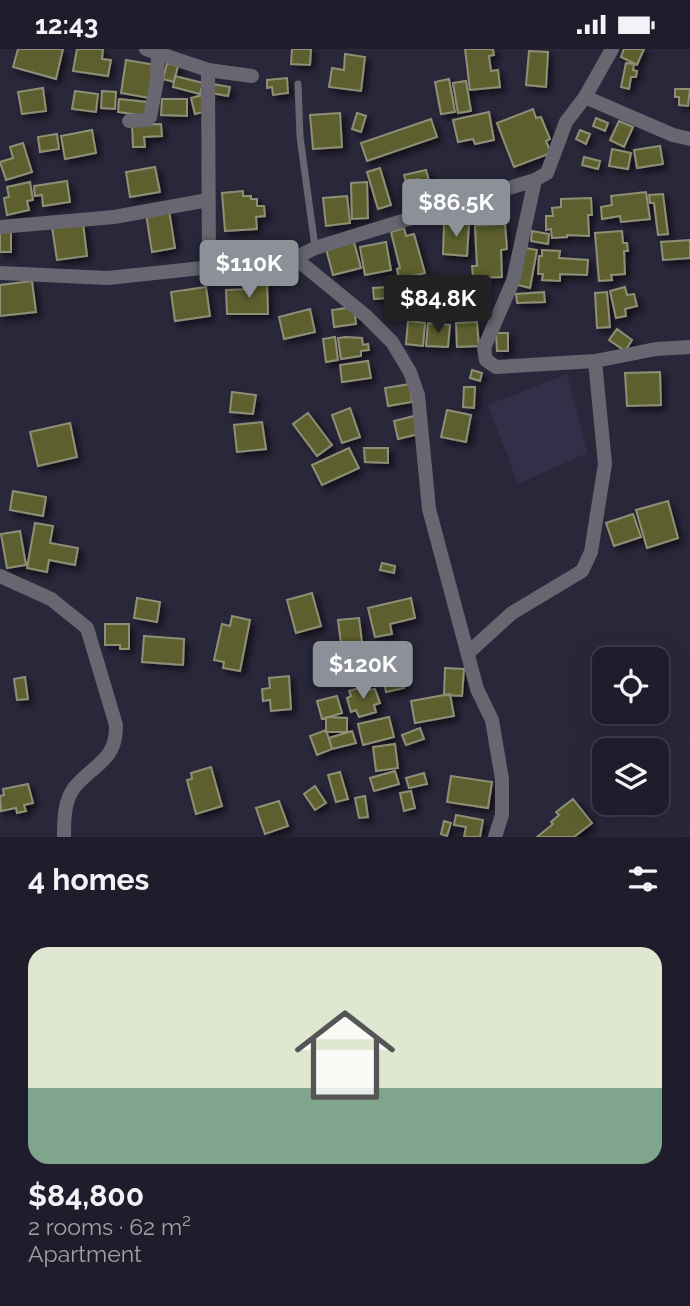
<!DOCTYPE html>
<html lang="en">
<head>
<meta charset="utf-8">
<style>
	body { margin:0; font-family:Raleway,sans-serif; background:#2c2a38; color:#f1f3f6; height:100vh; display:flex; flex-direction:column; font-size:26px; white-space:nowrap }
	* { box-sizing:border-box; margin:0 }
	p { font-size:23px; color:#a1a2a9 }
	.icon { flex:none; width:38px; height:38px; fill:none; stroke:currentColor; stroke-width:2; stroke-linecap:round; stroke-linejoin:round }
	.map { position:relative; height:788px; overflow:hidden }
	.details { display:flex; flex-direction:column; background:#1f1d2c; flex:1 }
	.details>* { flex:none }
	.tools { position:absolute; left:592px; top:598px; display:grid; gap:14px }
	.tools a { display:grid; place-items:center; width:77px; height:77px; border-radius:14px; background:#1f1d2c; box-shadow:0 7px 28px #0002,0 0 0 2px #3c3b48; font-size:35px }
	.price { position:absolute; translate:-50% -60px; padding:0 16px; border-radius:7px; background:#8c9099; color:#fff; font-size:23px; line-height:46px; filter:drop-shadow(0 2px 4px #0008) }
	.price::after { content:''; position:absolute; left:50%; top:42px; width:21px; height:16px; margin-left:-10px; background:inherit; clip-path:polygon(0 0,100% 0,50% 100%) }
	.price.selected { background:#222; color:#fff }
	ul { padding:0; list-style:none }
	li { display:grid; align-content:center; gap:14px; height:371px; padding:0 28px }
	li span { display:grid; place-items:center; height:217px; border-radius:21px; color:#555 }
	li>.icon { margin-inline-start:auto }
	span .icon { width:126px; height:126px; fill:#fffc; stroke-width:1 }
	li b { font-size:30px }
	h2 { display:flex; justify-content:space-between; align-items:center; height:84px; padding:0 28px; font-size:30px }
	.status { display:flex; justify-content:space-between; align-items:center; height:49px; padding:0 35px; background:#1f1d2c; direction:ltr }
	.status svg { height:19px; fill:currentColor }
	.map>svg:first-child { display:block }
	.built { fill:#323048 }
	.building { fill:#5d602e; stroke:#8d8f77; stroke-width:2; filter:url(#shadow) }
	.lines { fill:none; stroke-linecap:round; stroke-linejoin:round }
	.lane { stroke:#686771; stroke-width:7 }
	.street { stroke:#686771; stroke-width:14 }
</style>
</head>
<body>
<div class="status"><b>12:43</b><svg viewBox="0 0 49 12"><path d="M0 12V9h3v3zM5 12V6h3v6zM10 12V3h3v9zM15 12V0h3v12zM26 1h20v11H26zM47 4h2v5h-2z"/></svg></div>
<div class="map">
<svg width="690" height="788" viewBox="0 0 690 788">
	<defs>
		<filter id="shadow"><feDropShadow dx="4" dy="4" stdDeviation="3.5" flood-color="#0009"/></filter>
	</defs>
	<rect width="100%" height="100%" fill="#29273a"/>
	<path class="built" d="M567,325L587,404L518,435L488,356Z"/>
	<path class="building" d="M18,0H63L56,30L13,18Z
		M77,0H103L102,10L111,11L108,27L73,22Z
		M292,0H311L310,16L291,15Z
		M465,0H493L494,6L489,7L491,22L498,21L500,38L470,41Z
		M624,0H644L637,16L621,8Z
		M529,2L548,3L546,38L526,36Z
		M345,5L365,8L361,42L329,38L332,19L344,21Z
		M126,11L156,16L150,49L121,44Z
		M167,14L178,17L174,33L163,30Z
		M626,14L634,15L633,21L637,22L636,28H631L629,40L621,38Z
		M175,27L203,34L200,45L173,38Z
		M287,29L288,44L273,46L272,38L267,39V31Z
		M449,30L455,63L441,65L435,33Z
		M466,32L471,62L458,64L453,34Z
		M213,35L230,38L228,47L211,44Z
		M43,39L46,62L22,65L18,43Z
		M675,40H690L688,57L679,56V48H675Z
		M75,42L98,45L96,63L72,60Z
		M102,42L116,43L115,60L101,59Z
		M203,46L207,62L195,65L191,49Z
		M119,50L147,53L145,67L118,63Z
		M162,50H187V67L161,66Z
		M533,60L536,69L541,68L550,90L546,92L551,104L514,118L497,74Z
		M489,63L494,91L475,95L473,90L458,93L453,71Z
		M340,64L342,98L313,100L310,66Z
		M357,64L366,67L361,83L352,80Z
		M596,69L608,74L605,82L593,77Z
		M431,70L437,88L367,112L361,94Z
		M619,72L633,78L624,98L610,91Z
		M161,75L162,87L144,88L145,98H133L132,76Z
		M92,81L96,104L65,110L61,87Z
		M580,81L590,85L586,95L576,90Z
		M57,85L59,100L40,103L38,88Z
		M23,94L32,123L6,131L0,113L13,109L10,98Z
		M660,97L663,115L637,119L634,101Z
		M612,100L631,104L628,120L609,117Z
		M584,108L600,112L598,120L582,116Z
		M155,118L160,143L130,148L126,123Z
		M380,119L391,156L378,160L367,123Z
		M426,121L431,139L421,142L418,130L413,131L416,142L409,144L404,126Z
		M67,132L70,153L43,157L42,146L35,147L34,137Z
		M30,133L33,151L27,152L29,161L7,166L4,149L9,148L7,138Z
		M367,133L368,169L352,170L351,134Z
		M243,142V147H251V150H257V157H264L265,167L256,168L257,180L225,182L222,144Z
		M646,143L650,170L621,173L620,167L602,170L601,158L612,156L611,147Z
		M663,145L668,185L658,186L654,154H650L649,146Z
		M347,147L350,174L326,177L323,149Z
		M591,149L592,166H588L589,187L567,186V188L552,189L551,180L546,181V167H553L552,159L561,158V150Z
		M169,161L175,199L152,203L146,165Z
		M83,174L87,207L57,211L52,178Z
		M444,174L469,175L467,207L443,205Z
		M505,175L507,200L501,201L502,228L473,229L472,217H477L475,177Z
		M0,179H11V203H0Z
		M404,179L406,187L414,185L425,224L399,230L397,220L400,219L391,183Z
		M532,182L549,185L548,195L531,192Z
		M622,182L623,194H627L628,202H624L625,225L611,226L612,231L599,232L595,184Z
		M690,191V209L663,211L661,193Z
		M354,193L361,219L333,226L326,200Z
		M386,193L391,221L365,226L360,198Z
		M525,199L537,201L530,239L518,236Z
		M542,201L560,202L559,209L588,211L587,226L560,225V232L542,231L543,225H538L539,207H542Z
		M267,231L268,265H227L226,241L251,240V232Z
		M32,232L36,263L0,267V236Z
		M414,232L446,234L445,253L417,251V245H414Z
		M402,237L403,248L374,250L373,239Z
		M206,238L210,267L175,272L171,243Z
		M625,238L627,246L634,245L637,257L625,260L626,267L616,269L610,242Z
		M544,243L545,253L517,254L516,245Z
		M607,243L610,278L597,279L595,244Z
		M354,258L356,275L334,278L332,261Z
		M310,260L315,283L284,290L279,268Z
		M408,272L425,274L423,297L406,295Z
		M477,273L479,297L457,298L456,274Z
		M428,274L450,276L448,298L426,297Z
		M617,280L632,291L625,302L609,291Z
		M496,284H508V302H497Z
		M335,288L338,311L326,313L323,290Z
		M346,288L362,289L363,296L368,295L369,301L361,302V307L341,310L338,289Z
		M368,312L371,329L342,333L340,316Z
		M472,321L482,324L480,332L470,329Z
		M660,323L661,356L627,357L625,324Z
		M410,335L412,353L388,357L385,339Z
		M464,338H475L474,359L463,358Z
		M232,343L256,346L253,365L230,363Z
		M350,359L360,388L342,394L332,366Z
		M447,361L471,366L466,393L441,388Z
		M308,364L332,396L317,407L293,375Z
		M414,367L419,385L398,390L394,372Z
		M262,373L266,400L237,403L234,376Z
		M70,374L77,408L38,417L30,383Z
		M349,399L359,419L322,436L312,416Z
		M364,399H388V414L365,413Z
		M13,442L46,448L43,467L10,461Z
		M668,452L678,489L647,499L636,461Z
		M633,465L641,488L614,497L606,474Z
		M35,474L53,477L50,494L78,499L75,516L49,511L47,523L27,519Z
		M20,482L26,516L7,519L1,485Z
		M382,514L395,517L394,524L380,521Z
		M312,544L321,577L296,584L287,551Z
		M137,549L160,553L157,573L134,569Z
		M411,549L415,569L390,575L392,585L375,588L368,559Z
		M232,567L250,571L240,622L223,619L224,613L214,611L222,575L230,577Z
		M359,569L363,601L342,603L338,571Z
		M105,575H129V600H120V596H105Z
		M144,587L184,590L183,616L142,613Z
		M399,615L404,639L386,643L381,618Z
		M445,619L464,620L462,647L444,646Z
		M289,627L291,660L271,662L270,651L263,652L262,640L270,639L269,629Z
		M25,628L28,650L17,651L14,630Z
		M369,636L370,641L375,640L380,654L374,656L376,663L359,668L356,661L351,663L347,649L351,647L349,642Z
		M450,645L454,667L415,674L411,652Z
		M337,647L342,664L322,670L317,652Z
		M326,668L347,669V683H326Z
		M389,668L394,688L363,696L358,675Z
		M420,679L424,690L406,696L402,686Z
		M326,681L332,700L317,706L310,687Z
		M352,682L356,694L332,700L329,689Z
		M395,695L398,719L376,722L373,698Z
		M211,718L222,757L196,765L187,731L192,730L191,724Z
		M395,722L399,735L374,742L370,729Z
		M340,723L348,750L336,753L328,726Z
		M424,724L427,735L409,739L406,729Z
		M451,727L492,733L488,759L447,753Z
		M28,735L33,754L24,756L26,762L17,764L16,759L1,762L0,747L4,746L3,740Z
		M315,737L326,754L315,761L304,745Z
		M411,742L415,759L404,762L400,744Z
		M365,747L368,768L359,769L355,749Z
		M573,750L592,774L574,788H537L553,775L551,773L559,766L556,763Z
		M279,752L288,777L265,785L256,759Z
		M456,766L483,771L480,788H464L466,778L454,776Z
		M444,772L451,774L447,787L441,785Z"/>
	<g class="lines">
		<path class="lane" d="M298,35L300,88L315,198"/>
		<path class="street" d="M146,0L208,21L252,27
			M208,21L209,220
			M585,48L673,86L690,90
			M129,72L147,71L150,68L157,32L158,5
			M535,131L513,232L484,299L486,311L496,318L595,312L656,300L690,298
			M0,178L114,168L208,151
			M295,209L366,267L392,293L410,323L418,346L429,460L477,640L492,671L502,730V766L495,788
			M0,224L108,229L295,209L315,199L535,131L547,124L566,73L585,48L612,0
			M0,527L51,550L87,579L116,676C117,712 93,715 74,739C64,752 64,772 64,788
			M468,604L512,564L582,522L591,503L605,415L595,312"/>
	</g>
</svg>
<div class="tools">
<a><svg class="icon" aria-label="locate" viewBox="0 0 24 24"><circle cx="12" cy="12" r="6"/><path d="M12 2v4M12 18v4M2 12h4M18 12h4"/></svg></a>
<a><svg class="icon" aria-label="layers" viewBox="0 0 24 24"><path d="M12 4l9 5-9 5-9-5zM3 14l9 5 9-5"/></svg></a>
</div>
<b class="price" style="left:456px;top:190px">$86.5K</b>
<b class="price" style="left:249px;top:251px">$110K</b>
<b class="price selected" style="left:438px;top:286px">$84.8K</b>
<b class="price" style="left:363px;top:652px">$120K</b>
</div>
<section class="details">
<h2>4 homes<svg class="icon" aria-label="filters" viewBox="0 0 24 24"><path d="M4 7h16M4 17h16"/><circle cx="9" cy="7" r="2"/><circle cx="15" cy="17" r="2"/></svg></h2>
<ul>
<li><span style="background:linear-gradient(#dfe7d0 65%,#7fa58c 0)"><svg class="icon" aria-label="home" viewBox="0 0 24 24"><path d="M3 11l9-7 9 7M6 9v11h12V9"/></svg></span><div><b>$84,800</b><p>2 rooms · 62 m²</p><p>Apartment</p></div></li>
</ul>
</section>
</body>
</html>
